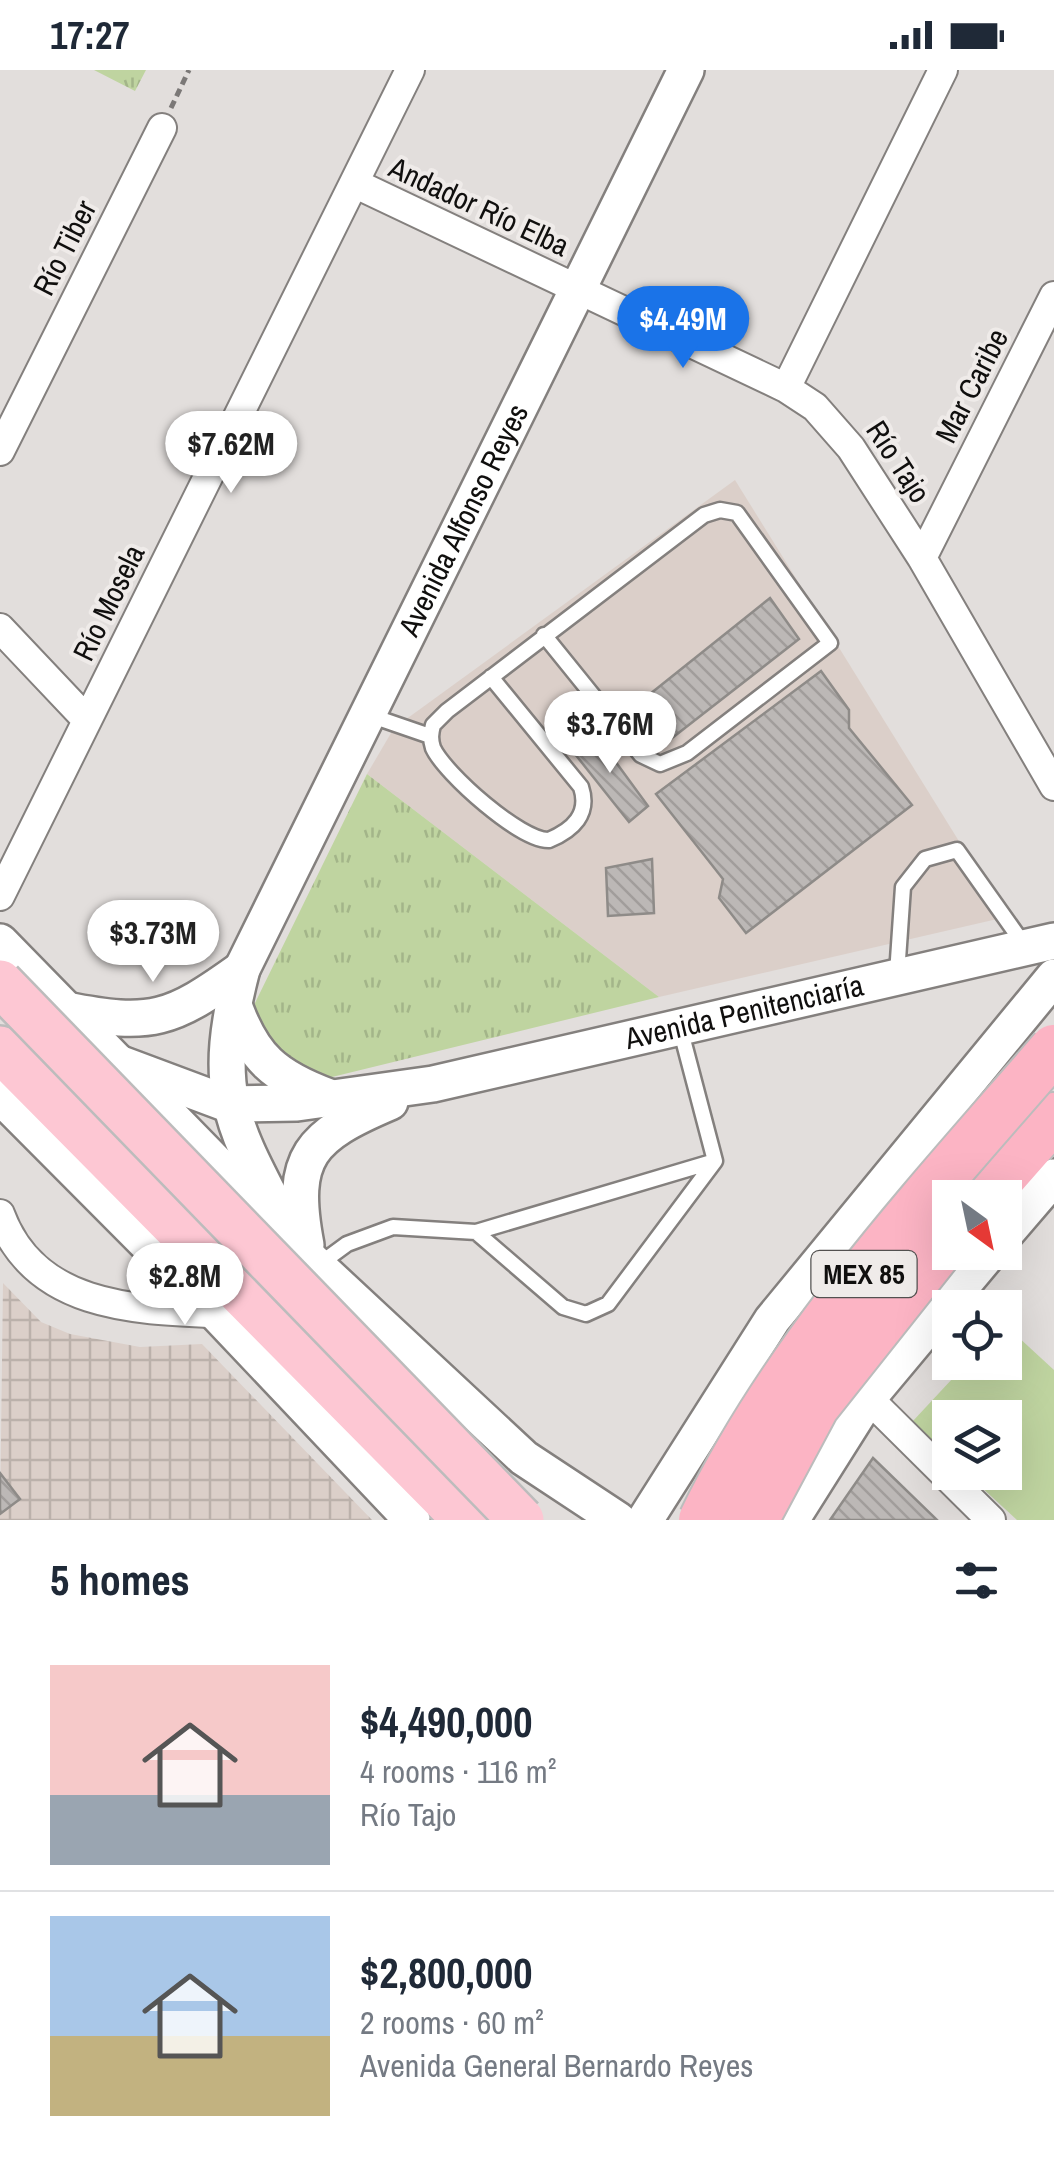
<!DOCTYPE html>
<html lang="en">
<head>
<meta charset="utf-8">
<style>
	body { margin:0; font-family:"Archivo Narrow",sans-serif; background:#f2f2f3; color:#1f2937; height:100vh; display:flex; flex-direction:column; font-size:38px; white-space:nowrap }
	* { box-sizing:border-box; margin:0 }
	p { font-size:32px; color:#747a83 }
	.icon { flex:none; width:55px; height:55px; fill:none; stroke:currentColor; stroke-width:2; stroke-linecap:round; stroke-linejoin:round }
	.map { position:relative; height:1450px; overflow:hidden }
	.drawer { display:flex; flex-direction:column; background:#fff; flex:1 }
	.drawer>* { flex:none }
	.needle { width:65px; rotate:147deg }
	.buttons { position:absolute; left:932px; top:1110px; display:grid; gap:20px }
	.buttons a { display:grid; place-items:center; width:90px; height:90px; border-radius:0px; background:#fff; box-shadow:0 10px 40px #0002; font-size:50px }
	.price { position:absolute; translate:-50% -85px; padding:0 22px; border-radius:35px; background:#fff; color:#222; font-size:32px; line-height:65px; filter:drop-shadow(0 2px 5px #0008) }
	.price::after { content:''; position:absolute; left:50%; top:60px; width:30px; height:22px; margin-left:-15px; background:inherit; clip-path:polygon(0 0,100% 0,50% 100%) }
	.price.on { background:#1a73e8; color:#fff }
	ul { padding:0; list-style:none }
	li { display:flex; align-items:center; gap:30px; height:250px; padding:0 50px }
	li+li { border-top:2px solid #e0e1e3 }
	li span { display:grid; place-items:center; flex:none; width:280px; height:200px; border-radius:0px; color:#555 }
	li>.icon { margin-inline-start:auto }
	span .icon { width:120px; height:120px; fill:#fffc; stroke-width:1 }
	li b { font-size:42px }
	h2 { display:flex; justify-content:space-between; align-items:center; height:120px; padding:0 50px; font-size:42px }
	.status { display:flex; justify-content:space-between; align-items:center; height:70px; padding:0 50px; background:#fff; direction:ltr }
	.status svg { height:28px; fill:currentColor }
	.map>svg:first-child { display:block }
	.built { fill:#dbcfc9 }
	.industrial { fill:url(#industrial-grid) }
	.grass { fill:url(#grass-tufts) }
	.pitch { fill:#bfd4a0 }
	.building { fill:url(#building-back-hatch); stroke:#8e8b88; stroke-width:2.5 }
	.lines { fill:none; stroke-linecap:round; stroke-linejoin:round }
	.service-casing { stroke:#84807e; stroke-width:19 }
	.minor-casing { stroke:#84807e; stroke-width:32 }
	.tertiary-casing { stroke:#84807e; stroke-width:40 }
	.primary-casing { stroke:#bcbcbc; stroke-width:50 }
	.trunk-casing { stroke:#bcbcbc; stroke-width:52 }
	.path { stroke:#7b7877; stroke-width:5; stroke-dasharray:8 5; stroke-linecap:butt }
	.service { stroke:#fff; stroke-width:14 }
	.minor { stroke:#fff; stroke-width:28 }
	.tertiary { stroke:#fff; stroke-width:35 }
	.primary { stroke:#fdc7d3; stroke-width:45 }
	.trunk { stroke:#fcb4c4; stroke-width:48 }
	.primary-bridge-casing { stroke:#bcbcbc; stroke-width:50; stroke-linecap:butt }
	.trunk-bridge-casing { stroke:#bcbcbc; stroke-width:52; stroke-linecap:butt }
	.primary-bridge { stroke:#fdc7d3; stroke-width:45 }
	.trunk-bridge { stroke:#fcb4c4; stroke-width:48 }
	.labels { text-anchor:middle; stroke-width:8; stroke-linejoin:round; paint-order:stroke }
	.shield { fill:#efebe9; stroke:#535150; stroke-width:2.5 }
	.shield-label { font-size:28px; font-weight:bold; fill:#100f0e }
	.street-label { font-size:30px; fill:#100f0e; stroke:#efebe9 }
</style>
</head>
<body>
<div class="status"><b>17:27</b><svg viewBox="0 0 49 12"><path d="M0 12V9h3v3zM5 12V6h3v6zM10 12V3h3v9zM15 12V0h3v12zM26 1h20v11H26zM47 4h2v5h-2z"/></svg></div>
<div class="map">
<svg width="1054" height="1450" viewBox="0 0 1054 1450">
	<defs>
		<pattern id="industrial-grid" width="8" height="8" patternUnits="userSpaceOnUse" patternTransform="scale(2.5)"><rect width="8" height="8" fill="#dbcfc9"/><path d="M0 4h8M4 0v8" fill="none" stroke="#bbb1ab"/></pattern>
		<pattern id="grass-tufts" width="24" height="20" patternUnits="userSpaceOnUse" patternTransform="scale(2.5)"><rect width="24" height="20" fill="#bfd4a0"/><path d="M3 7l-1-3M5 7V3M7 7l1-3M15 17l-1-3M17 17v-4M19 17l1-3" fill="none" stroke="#a3b589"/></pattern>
		<pattern id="building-back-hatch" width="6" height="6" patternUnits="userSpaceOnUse" patternTransform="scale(2.5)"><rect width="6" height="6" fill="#bcb8b6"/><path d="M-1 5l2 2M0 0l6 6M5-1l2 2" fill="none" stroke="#a19d9b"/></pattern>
	</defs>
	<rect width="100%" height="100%" fill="#e2dedc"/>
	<path class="built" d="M735,410L1006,847L659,927L367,704L394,658Z"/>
	<path class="industrial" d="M3,1213L41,1252L70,1264L140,1277L202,1274L372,1450H0Z"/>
	<path class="grass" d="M94,0H146L135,21Z
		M367,704L659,927L332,1007C279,1005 272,981 253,937Z"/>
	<path class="pitch" d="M1005,1255L1054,1300V1450H1017L966,1403L1005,1402V1348H950V1388L912,1352L967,1293L1005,1292Z"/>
	<path class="building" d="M770,528L799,569L649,686L620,648Z
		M821,601L849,640V658L912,735L746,863L719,828L723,809L656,724Z
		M593,661L648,736L629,752L571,679Z
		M652,789L654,843L608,846L606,798Z
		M873,1388L937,1450H830Z
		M0,1403L20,1429L0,1444Z"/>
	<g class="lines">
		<defs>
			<path id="service" d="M491,607L581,717C590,744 573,760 549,770C521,771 445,704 433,678C430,669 431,663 433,655L447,641L704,445L720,440L737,443L830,573L687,683L660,694L641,685L544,565
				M369,645L430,666
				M897,904L903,817L925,789L957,780L1025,876
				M680,958L715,1091
				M476,1162L563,1237L586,1244L608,1234L715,1091
				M317,1196L347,1174L393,1157L476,1162L715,1091"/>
			<path id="minor" d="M354,113L786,318L815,337L851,378L922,488L1054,716
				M786,318L943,0
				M0,381L162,58
				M922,488L1054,226
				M0,558L87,650
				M0,826L410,0
				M0,1144C34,1237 133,1240 216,1243
				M868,1328L991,1450"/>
			<g id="tertiary">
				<path d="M0,872L309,1188L524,1388L618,1450"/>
				<path d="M233,932C252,988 275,1007 329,1027"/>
				<path d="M66,940C152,957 171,950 242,899"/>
				<path id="s1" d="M121,994L228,1034L297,1033L433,1014L1054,871"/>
				<path d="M0,1026L216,1243L412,1450"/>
				<path d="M1005,1164L1054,1107"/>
				<path id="s2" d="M293,1171C235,1058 208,1029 242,899L686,0"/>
				<path d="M306,1175C289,1086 310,1066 390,1032"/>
				<path d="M645,1450L772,1250L1054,907"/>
				<path d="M791,1450L868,1328L990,1182"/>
			</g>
			<path id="primary" d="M0,979L466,1450"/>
			<path id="trunk" d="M983,1128L1054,1047"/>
		</defs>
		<use href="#service" class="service-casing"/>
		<use href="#minor" class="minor-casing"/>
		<use href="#tertiary" class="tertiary-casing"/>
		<use href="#primary" class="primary-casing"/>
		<use href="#trunk" class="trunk-casing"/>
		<path class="path" d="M171,38L189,0"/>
		<use href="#service" class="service"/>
		<use href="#minor" class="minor"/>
		<use href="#tertiary" class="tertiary"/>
		<use href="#primary" class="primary"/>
		<use href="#trunk" class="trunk"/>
		<defs>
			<path id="primary-bridge" d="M0,913L521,1450"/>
			<path id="trunk-bridge" d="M703,1450C788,1274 928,1125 1054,979
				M754,1450L815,1336L950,1166"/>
		</defs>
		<use href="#primary-bridge" class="primary-bridge-casing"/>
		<use href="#trunk-bridge" class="trunk-bridge-casing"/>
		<use href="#primary-bridge" class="primary-bridge"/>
		<use href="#trunk-bridge" class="trunk-bridge"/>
	</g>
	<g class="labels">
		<rect class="shield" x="811.5" y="1181" width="105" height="46" rx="8"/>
		<g class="shield-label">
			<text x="864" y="1214">MEX 85</text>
		</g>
		<g class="street-label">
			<text transform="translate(479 137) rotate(25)" y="10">Andador Río Elba</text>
			<text transform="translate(65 178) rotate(-63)" y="10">Río Tiber</text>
			<text transform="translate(972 316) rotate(-63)" y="10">Mar Caribe</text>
			<text transform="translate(898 392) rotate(57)" y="10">Río Tajo</text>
			<text dy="10" stroke="none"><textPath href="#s2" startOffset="788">Avenida Alfonso Reyes</textPath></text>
			<text transform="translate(109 533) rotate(-64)" y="10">Río Mosela</text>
			<text dy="10" stroke="none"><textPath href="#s1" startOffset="640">Avenida Penitenciaría</textPath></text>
		</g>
	</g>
</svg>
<div class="buttons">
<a><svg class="needle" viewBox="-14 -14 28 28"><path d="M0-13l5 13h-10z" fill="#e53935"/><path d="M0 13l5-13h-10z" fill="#747a83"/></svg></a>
<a><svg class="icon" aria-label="locate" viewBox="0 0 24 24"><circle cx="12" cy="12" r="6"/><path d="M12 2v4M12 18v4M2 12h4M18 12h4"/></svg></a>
<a><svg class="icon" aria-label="layers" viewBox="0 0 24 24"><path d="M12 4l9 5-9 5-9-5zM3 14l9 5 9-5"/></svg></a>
</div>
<b class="price on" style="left:683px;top:301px">$4.49M</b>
<b class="price" style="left:231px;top:426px">$7.62M</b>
<b class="price" style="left:610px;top:706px">$3.76M</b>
<b class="price" style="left:153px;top:915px">$3.73M</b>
<b class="price" style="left:185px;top:1258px">$2.8M</b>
</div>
<section class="drawer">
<h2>5 homes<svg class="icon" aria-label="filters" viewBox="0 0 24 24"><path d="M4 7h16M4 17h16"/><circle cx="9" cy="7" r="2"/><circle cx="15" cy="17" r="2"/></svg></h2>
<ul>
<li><span style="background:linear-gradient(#f6c9c9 65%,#9aa5b1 0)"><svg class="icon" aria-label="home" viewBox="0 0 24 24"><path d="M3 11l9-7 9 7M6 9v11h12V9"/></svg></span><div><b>$4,490,000</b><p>4 rooms · 116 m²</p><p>Río Tajo</p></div></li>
<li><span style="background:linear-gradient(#a9c7e8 60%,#c2b280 0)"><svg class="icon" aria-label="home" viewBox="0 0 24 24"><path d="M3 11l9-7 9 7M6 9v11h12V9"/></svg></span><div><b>$2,800,000</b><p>2 rooms · 60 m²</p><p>Avenida General Bernardo Reyes</p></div></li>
</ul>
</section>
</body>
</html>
